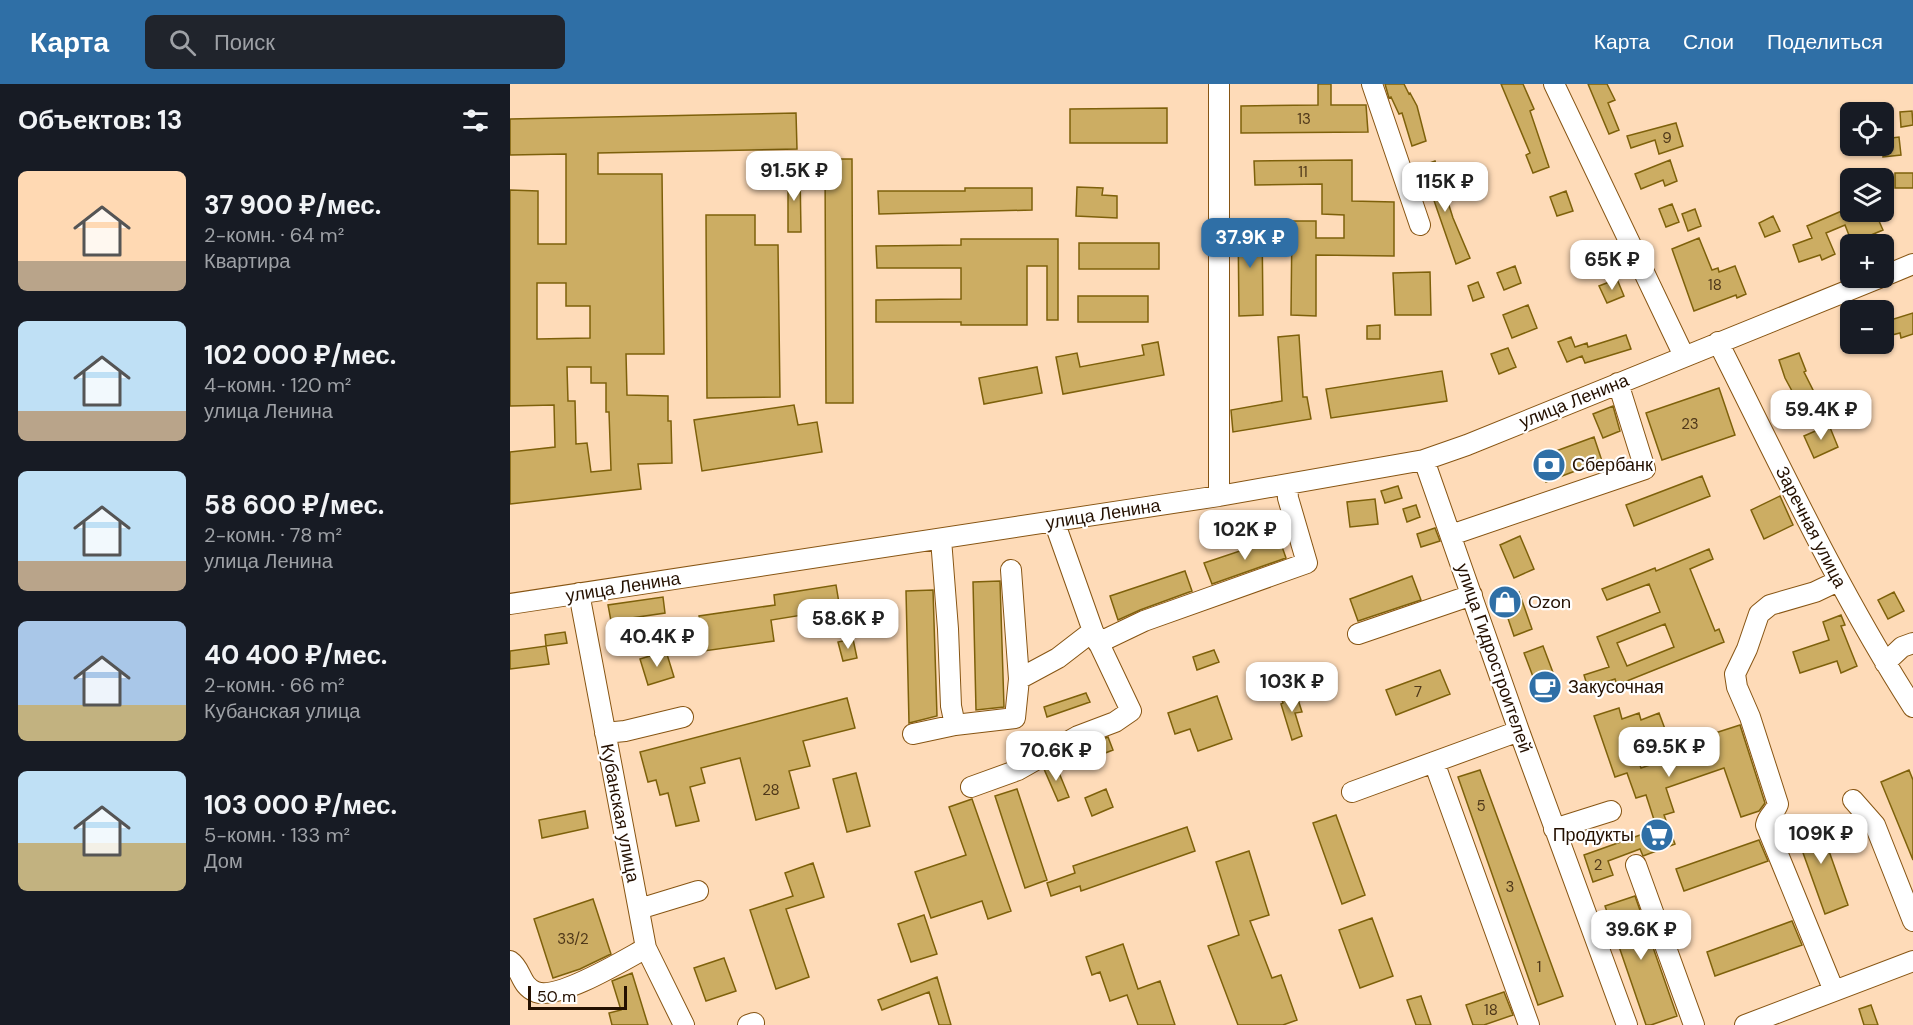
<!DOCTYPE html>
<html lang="ru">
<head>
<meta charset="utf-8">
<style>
	body { margin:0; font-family:"DM Sans",sans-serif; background:#20242c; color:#f1f3f6; height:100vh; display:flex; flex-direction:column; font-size:22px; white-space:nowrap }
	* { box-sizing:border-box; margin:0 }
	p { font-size:20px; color:#9ea1a6 }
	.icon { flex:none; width:33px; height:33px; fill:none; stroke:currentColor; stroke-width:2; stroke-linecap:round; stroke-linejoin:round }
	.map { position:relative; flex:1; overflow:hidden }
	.details { display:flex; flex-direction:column; background:#171b24; width:510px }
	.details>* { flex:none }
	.controls { position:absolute; left:1330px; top:18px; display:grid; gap:12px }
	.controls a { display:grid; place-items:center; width:54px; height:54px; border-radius:9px; background:#171b24; box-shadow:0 2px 4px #0004; font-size:30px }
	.scale { position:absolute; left:18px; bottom:15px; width:99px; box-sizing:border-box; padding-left:6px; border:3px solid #241000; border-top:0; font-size:16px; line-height:21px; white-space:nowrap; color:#241000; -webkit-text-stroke:4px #fff; paint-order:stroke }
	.price { position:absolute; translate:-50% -51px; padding:0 14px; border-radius:12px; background:#fff; color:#222; font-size:20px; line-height:39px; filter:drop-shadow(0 2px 3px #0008) }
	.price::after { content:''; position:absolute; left:50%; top:36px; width:18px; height:14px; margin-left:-9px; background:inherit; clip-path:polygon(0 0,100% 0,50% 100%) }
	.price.selected { background:#2f6fa6; color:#fff }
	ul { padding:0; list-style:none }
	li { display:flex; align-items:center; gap:18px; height:150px; padding:0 18px }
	li span { display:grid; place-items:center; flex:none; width:168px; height:120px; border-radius:9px; color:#555 }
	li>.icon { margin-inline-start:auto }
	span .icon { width:72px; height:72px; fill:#fffc; stroke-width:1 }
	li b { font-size:26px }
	h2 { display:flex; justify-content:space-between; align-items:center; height:72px; padding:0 18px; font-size:26px }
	header { display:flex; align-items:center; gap:36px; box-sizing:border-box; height:84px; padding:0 30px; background:#2f6fa6; color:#fff }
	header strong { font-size:28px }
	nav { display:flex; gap:33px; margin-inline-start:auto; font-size:21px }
	.search { width:420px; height:54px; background:#20242c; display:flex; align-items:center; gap:15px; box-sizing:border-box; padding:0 21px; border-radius:9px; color:#9ea1a6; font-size:22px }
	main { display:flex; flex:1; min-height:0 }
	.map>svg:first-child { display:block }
	.building { fill:#ccad63; stroke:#7e610b; stroke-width:1.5; fill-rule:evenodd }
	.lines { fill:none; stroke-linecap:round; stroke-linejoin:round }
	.minor-casing { stroke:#875513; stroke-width:22 }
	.minor { stroke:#fff; stroke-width:20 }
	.labels { text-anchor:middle; stroke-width:4.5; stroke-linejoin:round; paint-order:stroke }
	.number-label { font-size:15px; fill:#4e3719 }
	.street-label { font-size:18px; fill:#241000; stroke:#fff }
	.poi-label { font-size:18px; fill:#241000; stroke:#fff; text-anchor:start }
</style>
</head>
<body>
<header>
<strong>Карта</strong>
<div class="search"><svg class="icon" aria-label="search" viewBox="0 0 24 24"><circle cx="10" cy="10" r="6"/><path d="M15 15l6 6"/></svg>Поиск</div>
<nav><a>Карта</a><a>Слои</a><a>Поделиться</a></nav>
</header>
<main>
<section class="details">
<h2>Объектов: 13<svg class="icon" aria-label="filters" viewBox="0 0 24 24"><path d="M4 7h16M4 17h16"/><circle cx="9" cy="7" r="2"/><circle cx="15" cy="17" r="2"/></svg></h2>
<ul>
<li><span style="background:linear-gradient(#ffd9b3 75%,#b9a48a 0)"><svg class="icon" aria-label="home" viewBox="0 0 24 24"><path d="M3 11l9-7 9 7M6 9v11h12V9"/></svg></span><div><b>37 900 ₽/мес.</b><p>2-комн. · 64 m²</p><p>Квартира</p></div></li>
<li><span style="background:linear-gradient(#bfe0f5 75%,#b9a48a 0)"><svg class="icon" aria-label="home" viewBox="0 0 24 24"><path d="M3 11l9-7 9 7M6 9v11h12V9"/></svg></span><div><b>102 000 ₽/мес.</b><p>4-комн. · 120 m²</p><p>улица Ленина</p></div></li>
<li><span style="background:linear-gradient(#bfe0f5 75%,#b9a48a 0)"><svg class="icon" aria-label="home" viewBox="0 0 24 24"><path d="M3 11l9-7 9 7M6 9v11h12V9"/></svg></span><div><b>58 600 ₽/мес.</b><p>2-комн. · 78 m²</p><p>улица Ленина</p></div></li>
<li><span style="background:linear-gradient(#a9c7e8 70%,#c2b280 0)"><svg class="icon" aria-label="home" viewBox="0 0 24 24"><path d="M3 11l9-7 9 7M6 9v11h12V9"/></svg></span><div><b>40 400 ₽/мес.</b><p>2-комн. · 66 m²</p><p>Кубанская улица</p></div></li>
<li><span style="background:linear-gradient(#bfe0f5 60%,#c2b280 0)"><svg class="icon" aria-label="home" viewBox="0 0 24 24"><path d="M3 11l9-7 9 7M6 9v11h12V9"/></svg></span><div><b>103 000 ₽/мес.</b><p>5-комн. · 133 m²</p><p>Дом</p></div></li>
</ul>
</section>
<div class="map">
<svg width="1403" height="941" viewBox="0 0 1403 941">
	<rect width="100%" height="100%" fill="#fedbb8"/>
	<path class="building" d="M808,0H821V21H856L858,48L731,49V22L808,21Z
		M875,0H894L899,10L900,9L907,22L916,57L902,62L892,29L889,30L881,13L879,14Z
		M991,0H1013L1024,25L1020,27L1039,83L1023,89L1016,71L1020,69Z
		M1078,0H1097L1105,16L1098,19L1109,46L1099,50Z
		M657,24V59H560V25Z
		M1402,27L1403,41L1391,43L1390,28Z
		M286,29L287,65L88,69V90H152L154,270H116L117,311L158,312V337H161L162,379L128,380L131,405L0,420V368L45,363L44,321L0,322V106L28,107V160H56V70L0,71V35ZM27,199H56V222H80V254L27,255ZM57,283H81V299H96V328H99L101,386L81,388L77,359L66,360L65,317H58Z
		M1166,39L1173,62L1149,70L1145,56L1121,64L1117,52Z
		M1389,53L1391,71L1373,73L1374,55Z
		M315,75H342L343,319H316Z
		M842,76V117L884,118V172L806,171V232L781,231L782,137H806V154H834V131L812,130V100L745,101L744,77Z
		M1160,76L1167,97L1155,102L1153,96L1131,105L1125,90Z
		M925,77L943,134L960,174L946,180L912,82Z
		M278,88H290L291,148H278Z
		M1385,89H1403V104H1385Z
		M567,103L593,104L592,111L607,112V134L566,132Z
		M455,104H522V126L369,130L368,107H455Z
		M1056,107L1063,127L1047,132L1040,113Z
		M1162,120L1169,138L1156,143L1149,125Z
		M1341,123V128H1365L1373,146L1342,159L1335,141L1316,149L1325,170L1312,176L1310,171L1289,178L1283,161L1302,154L1297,142Z
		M1185,125L1191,142L1178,147L1172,130Z
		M196,131H245V161H268L270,313L197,314Z
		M1263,132L1270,147L1255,153L1249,139Z
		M728,138H752L753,231L729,232Z
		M1189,154L1202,186L1208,184L1209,188L1225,182L1236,210L1227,214L1226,211L1184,227L1162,165Z
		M451,155H548V236H537V182H517V241H451V238H366V216L451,215V184H367L366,162L451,161Z
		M569,159H649V185H569Z
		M1080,162L1086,177L1069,183L1063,168Z
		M1005,182L1011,199L994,206L987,189Z
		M920,188L921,231H885L883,189Z
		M1107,195L1114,212L1097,219L1089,202Z
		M968,198L974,213L963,217L958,202Z
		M568,212H638V238H568Z
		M1018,221L1027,244L1002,254L993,231Z
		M1403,229V250L1391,254L1390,249L1374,253V238Z
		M870,241V255H857V242Z
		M789,251L793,313H797L801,335L723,348L721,326L772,317L768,253Z
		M1116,251L1121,265L1075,279L1072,272L1057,278L1048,258L1061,253L1065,263L1077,259L1078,263Z
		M648,258L654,291L553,310L546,273L567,269L570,283L634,271L632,261Z
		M998,264L1006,283L989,290L981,270Z
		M1289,269L1296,287L1294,288L1305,310L1288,318L1275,294L1269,276Z
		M527,283L532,309L474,320L469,294Z
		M932,287L937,317L821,334L816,305Z
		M1209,304L1225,351L1152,376L1136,329Z
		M284,321L288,341L307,338L312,368L192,387L184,336Z
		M1103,322L1110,347L1093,354L1083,330Z
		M1319,341L1328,363L1304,374L1294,352Z
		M1084,353L1092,377L1036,398L1027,374Z
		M1192,392L1200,412L1124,442L1116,421Z
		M888,402L892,414L875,419L871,407Z
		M1270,412L1283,441L1254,455L1241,426Z
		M865,415L868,440L840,443L837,418Z
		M906,421L910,433L897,438L893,425Z
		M925,444L930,457L911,463L907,450Z
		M1010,452L1024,485L1004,494L990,461Z
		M769,454L776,474L702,500L694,479Z
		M1199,465L1203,475L1180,485L1205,547L1209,545L1214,558L1107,601L1105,595L1078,604L1074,591L1099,583L1087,553L1150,528L1139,500L1097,516L1092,505L1145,484L1146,487ZM1155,540L1164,563L1117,582L1107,559Z
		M675,487L682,507L630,526L608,536L600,512Z
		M902,492L911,516L848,537L840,515Z
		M490,497L494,623L466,626L463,498Z
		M326,501L330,525L261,536L264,557L194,567L189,532L265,521L264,511Z
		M423,506L427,632L399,639L396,507Z
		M1009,508L1022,545L1004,552L991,514Z
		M1384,508L1394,527L1378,535L1368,516Z
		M153,513L155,529L101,537L98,521Z
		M1331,531L1335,541L1331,542L1347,582L1331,589L1327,577L1290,589L1283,568L1319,556L1313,538Z
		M55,548L57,559L36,562L35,551Z
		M343,555L347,574L333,577L328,558Z
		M36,562L39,580L0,585V567Z
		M1033,562L1050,607L1026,615L1020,599L1025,598L1014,569Z
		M704,566L709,578L687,586L683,573Z
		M156,567L164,593L138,601L130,575Z
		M930,586L940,610L886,631L876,606Z
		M785,606L792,628L785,629L792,652L782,656L771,620L773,619L770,611Z
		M576,609L580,618L537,633L534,623Z
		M707,612L722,655L688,667L680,645L665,650L658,629Z
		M337,614L345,644L293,657L300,682L279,687L289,724L246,736L230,674L191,684L195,699L180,703L189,737L166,742L158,709L150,711L146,696L138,698L130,668Z
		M1109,624L1112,635L1129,629L1131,636L1149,629L1158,653L1124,665L1131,684L1205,659L1202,650L1230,641L1255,719L1249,727L1231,733L1214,684L1156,704L1164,728L1154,731L1165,760L1133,772L1130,765L1098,777L1103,791L1083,798L1074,771L1147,745L1136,711L1126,714L1117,689L1105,693L1084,632Z
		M598,653L603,666L580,675L575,662Z
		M545,679L559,713L548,717L534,685Z
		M970,686L1053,912L1028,921L948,693Z
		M1399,686L1403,696V776L1371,698Z
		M346,689L360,742L337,748L323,695Z
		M507,705L537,796L515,804L485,712Z
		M596,705L603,723L582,732L575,714Z
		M462,715L501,827L478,835L472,817L421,834L405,788L456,771L439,723Z
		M75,727L78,744L32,754L29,736Z
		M826,731L855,811L832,820L803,739Z
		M1307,733L1338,821L1315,830L1283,741Z
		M677,743L685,767L571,807L570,802L541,812L537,799L565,789L563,782Z
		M1249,756L1258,777L1174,807L1166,785Z
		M739,767L759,831L740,837L762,894L771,891L787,936L773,941H728L698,862L729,851L706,778Z
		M303,779L314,813L276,825L299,893L266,905L240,826L283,812L275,789Z
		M1125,812L1167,932L1141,941H1136L1095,822Z
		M83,815L101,870L70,885L43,894L24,835Z
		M414,831L427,870L401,878L388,840Z
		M862,834L883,892L850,904L829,846Z
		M1282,837L1292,861L1205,892L1197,868Z
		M613,860L628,905L650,897L665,941H628L617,911L600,917L590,888L582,891L576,873Z
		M214,874L226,907L196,917L184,884Z
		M122,889L138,941H102L99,929L111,926L102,897Z
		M427,893L441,941H429L419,908L372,926L368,916Z
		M994,908L1003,931L974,941H963L956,921Z
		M911,912L921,941H906L897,916Z
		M1361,921L1368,941H1354L1349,925Z"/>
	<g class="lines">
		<defs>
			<path id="minor" d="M709,0V412
				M862,0L910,141
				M1044,0L1174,272
				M1374,192L1403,180
				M1208,258C1270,381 1328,506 1403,623
				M914,376L1009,647L1117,941
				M941,451L1135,385L1108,299
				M431,455L438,545L441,622L445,641
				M69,509L136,864L174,941
				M0,520L709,412L914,376L957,361L1369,194
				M848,550L962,511
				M588,559L634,537L797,479L778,414L777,401
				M1375,579L1392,563L1403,559
				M509,595L548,574L583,547
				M95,649L115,647L173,633
				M403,650L445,641L505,634L509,595L501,486
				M924,678L1019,941
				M461,703L508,686L568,652L605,638L621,627L583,547L544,437
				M842,708L1009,647
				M1343,716L1365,741L1403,837
				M1044,745L1101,727
				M1126,781L1184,941
				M129,825L188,807
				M0,877C12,885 10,902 26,908C49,916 114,876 136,864
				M1324,907L1256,741C1258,731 1265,729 1268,720L1240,633L1227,603L1225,590L1237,565L1249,530L1260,521L1305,508L1328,497
				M238,941L244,939
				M1235,941L1403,877"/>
		</defs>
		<use href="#minor" class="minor-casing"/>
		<use href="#minor" class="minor"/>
	</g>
	<defs>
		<symbol id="bank-disc" viewBox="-11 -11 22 22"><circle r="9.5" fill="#2f6fa6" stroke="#fff"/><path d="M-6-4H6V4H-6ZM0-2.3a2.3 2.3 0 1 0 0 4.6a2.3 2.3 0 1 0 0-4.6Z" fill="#fff"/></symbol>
		<symbol id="shop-disc" viewBox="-11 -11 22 22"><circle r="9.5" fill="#2f6fa6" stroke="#fff"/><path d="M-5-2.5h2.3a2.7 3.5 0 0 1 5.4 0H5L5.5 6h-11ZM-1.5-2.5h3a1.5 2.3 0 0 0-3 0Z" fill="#fff"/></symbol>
		<symbol id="cafe-disc" viewBox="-11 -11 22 22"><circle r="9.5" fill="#2f6fa6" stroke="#fff"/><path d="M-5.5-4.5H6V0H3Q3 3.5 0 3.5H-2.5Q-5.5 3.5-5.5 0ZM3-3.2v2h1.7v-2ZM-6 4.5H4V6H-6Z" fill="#fff"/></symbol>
		<symbol id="supermarket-disc" viewBox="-11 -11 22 22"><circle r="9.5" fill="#2f6fa6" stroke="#fff"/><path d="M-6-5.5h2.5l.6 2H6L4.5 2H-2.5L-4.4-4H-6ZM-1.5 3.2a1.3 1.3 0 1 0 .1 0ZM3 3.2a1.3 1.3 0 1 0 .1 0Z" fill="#fff"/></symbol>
	</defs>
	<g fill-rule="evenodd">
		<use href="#bank-disc" x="1020" y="362" width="38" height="38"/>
		<use href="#shop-disc" x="976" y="499" width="38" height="38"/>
		<use href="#cafe-disc" x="1016" y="584" width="38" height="38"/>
		<use href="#supermarket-disc" x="1128" y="732" width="38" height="38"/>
	</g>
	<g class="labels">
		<g class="number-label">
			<text x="794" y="40">13</text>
			<text x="1157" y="59">9</text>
			<text x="793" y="93">11</text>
			<text x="1205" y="206">18</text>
			<text x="1180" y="345">23</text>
			<text x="908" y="613">7</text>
			<text x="261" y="711">28</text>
			<text x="971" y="727">5</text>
			<text x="1088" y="786">2</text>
			<text x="1000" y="808">3</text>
			<text x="63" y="860">33/2</text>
			<text x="1029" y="888">1</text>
			<text x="981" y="931">18</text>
		</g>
		<g class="street-label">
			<text transform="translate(1064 317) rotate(-22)" y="6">улица Ленина</text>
			<text transform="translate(593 430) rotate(-9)" y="6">улица Ленина</text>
			<text transform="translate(1301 443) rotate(63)" y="6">Заречная улица</text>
			<text transform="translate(113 503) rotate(-9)" y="6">улица Ленина</text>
			<text transform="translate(984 574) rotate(71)" y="6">улица Гидростроителей</text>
			<text transform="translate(110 729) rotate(79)" y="6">Кубанская улица</text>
		</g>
		<g class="poi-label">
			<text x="1062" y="387">Сбербанк</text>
			<text x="1018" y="524">Ozon</text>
			<text x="1058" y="609">Закусочная</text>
			<text x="1124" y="757" text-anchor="end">Продукты</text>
		</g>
	</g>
</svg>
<div class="controls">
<a><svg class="icon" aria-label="locate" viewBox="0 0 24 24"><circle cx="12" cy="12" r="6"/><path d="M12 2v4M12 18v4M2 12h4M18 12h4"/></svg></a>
<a><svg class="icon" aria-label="layers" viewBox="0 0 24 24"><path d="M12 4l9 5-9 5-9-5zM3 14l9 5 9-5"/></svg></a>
<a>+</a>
<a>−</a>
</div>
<div class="scale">50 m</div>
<b class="price" style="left:284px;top:118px">91.5K ₽</b>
<b class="price" style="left:935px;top:129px">115K ₽</b>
<b class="price selected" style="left:740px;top:185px">37.9K ₽</b>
<b class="price" style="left:1102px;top:207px">65K ₽</b>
<b class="price" style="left:1311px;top:357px">59.4K ₽</b>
<b class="price" style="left:735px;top:477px">102K ₽</b>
<b class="price" style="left:338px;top:566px">58.6K ₽</b>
<b class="price" style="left:147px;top:584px">40.4K ₽</b>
<b class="price" style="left:782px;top:629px">103K ₽</b>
<b class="price" style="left:1159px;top:694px">69.5K ₽</b>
<b class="price" style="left:546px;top:698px">70.6K ₽</b>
<b class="price" style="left:1311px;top:781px">109K ₽</b>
<b class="price" style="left:1131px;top:877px">39.6K ₽</b>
</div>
</main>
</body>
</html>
